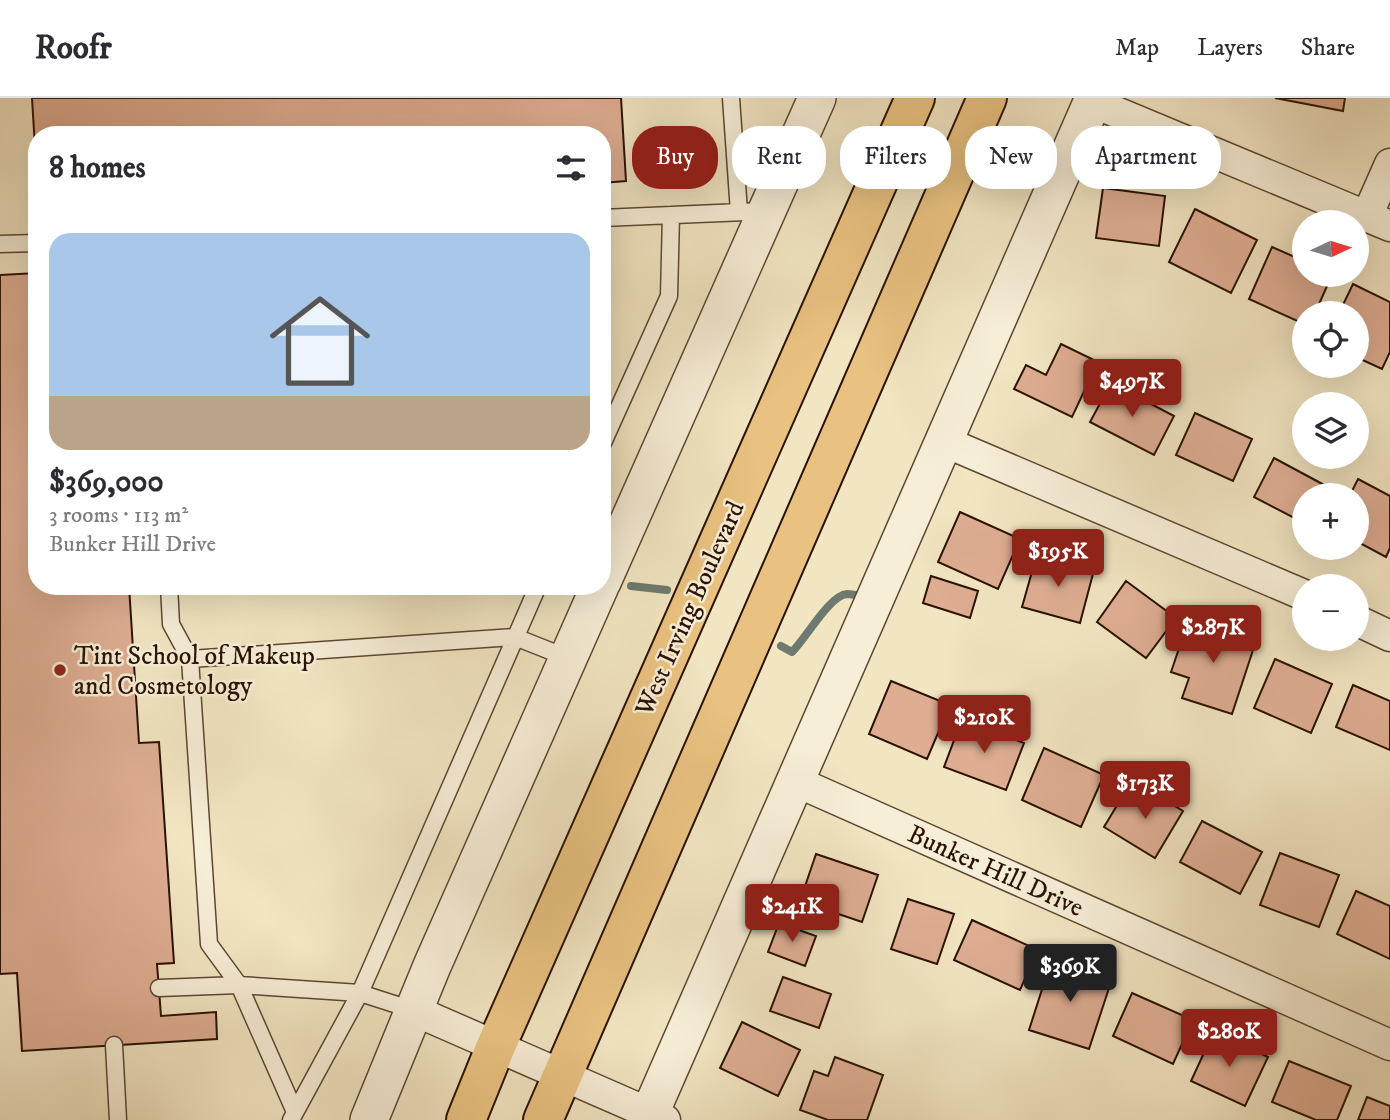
<!DOCTYPE html>
<html lang="en">
<head>
<meta charset="utf-8">
<style>
	body { margin:0; font-family:"IM FELL DW Pica",serif; background:#f7f7f7; color:#2b2b33; height:100vh; display:flex; flex-direction:column; font-size:26px; white-space:nowrap }
	* { box-sizing:border-box; margin:0 }
	p { font-size:23px; color:#7c7c81 }
	.icon { flex:none; width:38px; height:38px; fill:none; stroke:currentColor; stroke-width:2; stroke-linecap:round; stroke-linejoin:round }
	.map { position:relative; flex:1; overflow:hidden }
	.side { position:absolute; left:28px; top:28px; width:583px; height:469px; display:flex; flex-direction:column; background:#fff; border-radius:28px; box-shadow:0 7px 28px #0002 }
	.side>* { flex:none }
	.banner { position:absolute; left:632px; top:28px; width:653px; height:63px; display:flex; gap:14px }
	.needle { width:46px; rotate:86deg }
	.tools { position:absolute; left:1292px; top:112px; display:grid; gap:14px }
	.tools a { display:grid; place-items:center; width:77px; height:77px; border-radius:50%; background:#fff; box-shadow:0 7px 28px #0002; font-size:35px }
	.price { position:absolute; translate:-50% -60px; padding:0 16px; border-radius:7px; background:#8f2418; color:#fff; font-size:23px; line-height:46px; filter:drop-shadow(0 2px 4px #0008) }
	.price::after { content:''; position:absolute; left:50%; top:42px; width:21px; height:16px; margin-left:-10px; background:inherit; clip-path:polygon(0 0,100% 0,50% 100%) }
	.price.on { background:#222; color:#fff }
	ul { padding:0; list-style:none }
	li { display:grid; align-content:center; gap:14px; height:371px; padding:0 21px }
	li+li { border-top:2px solid #e1e1e2 }
	li span { display:grid; place-items:center; height:217px; border-radius:21px; color:#555 }
	li>.icon { margin-inline-start:auto }
	span .icon { width:126px; height:126px; fill:#fffc; stroke-width:1 }
	li b { font-size:30px }
	h2 { display:flex; justify-content:space-between; align-items:center; height:84px; padding:0 21px; font-size:30px }
	.chip { padding:0 24px; border-radius:28px; background:#fff; box-shadow:0 7px 28px #0002; font-size:24px; line-height:63px }
	.chip.on { background:#8f2418; color:#fff }
	header { display:flex; align-items:center; gap:42px; box-sizing:border-box; height:98px; padding:0 35px; background:#fff; border-bottom:2px solid #e1e1e2 }
	header strong { font-size:33px }
	nav { display:flex; gap:38px; margin-inline-start:auto; font-size:24px }
	.map>svg:first-child { display:block }
	.lines { fill:none; stroke-linecap:round; stroke-linejoin:round }
	.stream { stroke:#6e796f; stroke-width:8 }
	.building { fill:#dead92; stroke:#2a1202; stroke-width:2 }
	.service-casing { stroke:#5c4732; stroke-width:19 }
	.minor-casing { stroke:#5c4732; stroke-width:33 }
	.tertiary-casing { stroke:#5c4732; stroke-width:40 }
	.primary-casing { stroke:#2a1202; stroke-width:42 }
	.service { stroke:#f7eed7; stroke-width:16 }
	.minor { stroke:#f7eed7; stroke-width:30 }
	.tertiary { stroke:#f7eed7; stroke-width:37 }
	.primary { stroke:#e9c281; stroke-width:38 }
	.poi-dot { fill:#8f2418; stroke:#f7eed7; stroke-width:2.5 }
	.labels { text-anchor:middle; stroke-width:5; stroke-linejoin:round; paint-order:stroke }
	.street-label { font-size:26px; fill:#2a1202; stroke:#f7eed7 }
	.poi-label { font-size:26px; fill:#2a1202; stroke:#f7eed7; text-anchor:start }
</style>
</head>
<body>
<header>
<strong>Roofr</strong>
<nav><a>Map</a><a>Layers</a><a>Share</a></nav>
</header>
<div class="map">
<svg width="1390" height="1022" viewBox="0 0 1390 1022">
	<rect width="100%" height="100%" fill="#f2e5c2"/>
	<filter id="stains"><feTurbulence type="fractalNoise" baseFrequency=".00286" numOctaves="4"/><feColorMatrix values="0 0 0 0 .2 0 0 0 0 .09 0 0 0 0 .02 0 0 0 .5 -.17"/></filter>
	<radialGradient id="worn" r=".72"><stop offset=".6" stop-color="#630" stop-opacity="0"/><stop offset="1" stop-color="#630" stop-opacity=".3"/></radialGradient>
	<g class="lines">
		<path class="stream" d="M631,488L667,492
			M781,548L792,554C806,540 830,497 847,496C853,496 859,498 865,499"/>
	</g>
	<path class="building" d="M32,0H621L626,83L602,85V37H37V82Z
		M1275,0H1345L1343,13Z
		M1103,90L1165,98L1159,148L1096,140Z
		M1195,111L1257,142L1231,195L1169,164Z
		M1272,149L1304,163V177H1332L1315,215H1304V226L1249,201Z
		M37,175V488H129L139,645L159,644L174,865L157,866L161,918L216,914L217,941L22,953L17,875L0,876V177Z
		M1353,186L1390,204V254L1382,271L1356,259V215H1339Z
		M1061,246L1098,264L1072,319L1014,291L1026,267L1046,277Z
		M1111,285L1174,318L1154,357L1090,324Z
		M1195,315L1252,341L1233,383L1176,357Z
		M1274,360L1328,389L1323,397H1304V425L1254,399Z
		M1358,381L1390,398V450L1386,459L1356,443V397H1350Z
		M960,414L1020,441L998,491L938,464Z
		M1037,456L1094,472L1080,525L1022,509Z
		M931,478L978,493L970,520L923,505Z
		M1126,483L1176,520L1146,560L1097,524Z
		M1189,521L1256,543L1232,616L1182,600L1189,580L1171,574Z
		M1275,561L1332,586L1311,635L1254,610Z
		M891,583L950,607L927,661L869,636Z
		M1353,587L1390,603V652L1336,629Z
		M962,621L1024,645L1006,692L944,669Z
		M1044,650L1104,677L1081,729L1022,702Z
		M1144,689L1183,713L1155,760L1104,729L1122,699L1134,706Z
		M1202,723L1262,754L1240,796L1180,764Z
		M1280,755L1339,777L1319,829L1260,807Z
		M816,756L878,777L862,824L800,803Z
		M1356,793L1390,808V861L1337,836Z
		M908,801L954,816L937,866L891,851Z
		M972,822L1038,852L1020,892L954,862Z
		M779,825L816,838L805,868L768,854Z
		M1053,857L1077,865L1074,872L1111,884L1089,951L1029,932Z
		M783,879L831,896L819,930L770,913Z
		M1132,895L1193,922L1173,966L1113,938Z
		M742,924L800,952L778,998L720,970Z
		M1214,933L1268,959L1245,1008L1191,983Z
		M835,959L883,977L867,1022H828L800,1012L814,973L828,978Z
		M1289,963L1351,988L1337,1022H1316L1272,1004Z
		M1367,999L1390,1008V1022H1358Z"/>
	<g class="lines">
		<defs>
			<path id="service" d="M731,0L739,114
				M602,120L767,113
				M0,146L37,145
				M602,347L669,198L671,117
				M169,488L171,526L190,561
				M159,890L239,887L295,1014
				M413,912L360,895L239,887L209,846L190,561L515,539L568,560
				M114,947L118,1022
				M291,1022L360,895L538,488"/>
			<path id="minor" d="M1092,4L1390,128
				M1367,118L1390,66
				M943,343L1304,497
				M1356,522L1390,538
				M795,683L1390,947
				M413,912L665,1022"/>
			<path id="tertiary" d="M602,484L817,0
				M369,1022L432,868L600,488
				M647,1022L1094,0"/>
			<path id="primary" d="M466,1022L496,948L915,0
				M543,1022L987,0"/>
		</defs>
		<use href="#service" class="service-casing"/>
		<use href="#minor" class="minor-casing"/>
		<use href="#tertiary" class="tertiary-casing"/>
		<use href="#primary" class="primary-casing"/>
		<use href="#service" class="service"/>
		<use href="#minor" class="minor"/>
		<use href="#tertiary" class="tertiary"/>
		<use href="#primary" class="primary"/>
	</g>
	<circle class="poi-dot" cx="60" cy="572" r="7"/>
	<g class="labels">
		<g class="street-label">
			<text transform="translate(689 510) rotate(-66)" y="9">West Irving Boulevard</text>
			<text transform="translate(996 772) rotate(24)" y="9">Bunker Hill Drive</text>
		</g>
		<g class="poi-label">
			<text x="74" y="566">Tint School of Makeup<tspan x="74" dy="30">and Cosmetology</tspan></text>
		</g>
	</g>
	<rect width="100%" height="100%" filter="url(#stains)"/>
	<rect width="100%" height="100%" fill="url(#worn)"/>
</svg>
<div class="tools">
<a><svg class="needle" viewBox="-14 -14 28 28"><path d="M0-13l5 13h-10z" fill="#e53935"/><path d="M0 13l5-13h-10z" fill="#7c7c81"/></svg></a>
<a><svg class="icon" aria-label="locate" viewBox="0 0 24 24"><circle cx="12" cy="12" r="6"/><path d="M12 2v4M12 18v4M2 12h4M18 12h4"/></svg></a>
<a><svg class="icon" aria-label="layers" viewBox="0 0 24 24"><path d="M12 4l9 5-9 5-9-5zM3 14l9 5 9-5"/></svg></a>
<a>+</a>
<a>−</a>
</div>
<b class="price" style="left:1132px;top:321px">$497K</b>
<b class="price" style="left:1058px;top:491px">$195K</b>
<b class="price" style="left:1213px;top:567px">$287K</b>
<b class="price" style="left:984px;top:657px">$210K</b>
<b class="price" style="left:1145px;top:723px">$173K</b>
<b class="price" style="left:792px;top:846px">$241K</b>
<b class="price on" style="left:1070px;top:906px">$369K</b>
<b class="price" style="left:1229px;top:971px">$280K</b>
<div class="banner">
<a class="chip on">Buy</a>
<a class="chip">Rent</a>
<a class="chip">Filters</a>
<a class="chip">New</a>
<a class="chip">Apartment</a>
</div>
<section class="side">
<h2>8 homes<svg class="icon" aria-label="filters" viewBox="0 0 24 24"><path d="M4 7h16M4 17h16"/><circle cx="9" cy="7" r="2"/><circle cx="15" cy="17" r="2"/></svg></h2>
<ul>
<li><span style="background:linear-gradient(#a9c7e8 75%,#b9a48a 0)"><svg class="icon" aria-label="home" viewBox="0 0 24 24"><path d="M3 11l9-7 9 7M6 9v11h12V9"/></svg></span><div><b>$369,000</b><p>3 rooms · 113 m²</p><p>Bunker Hill Drive</p></div></li>
</ul>
</section>
</div>
</body>
</html>
